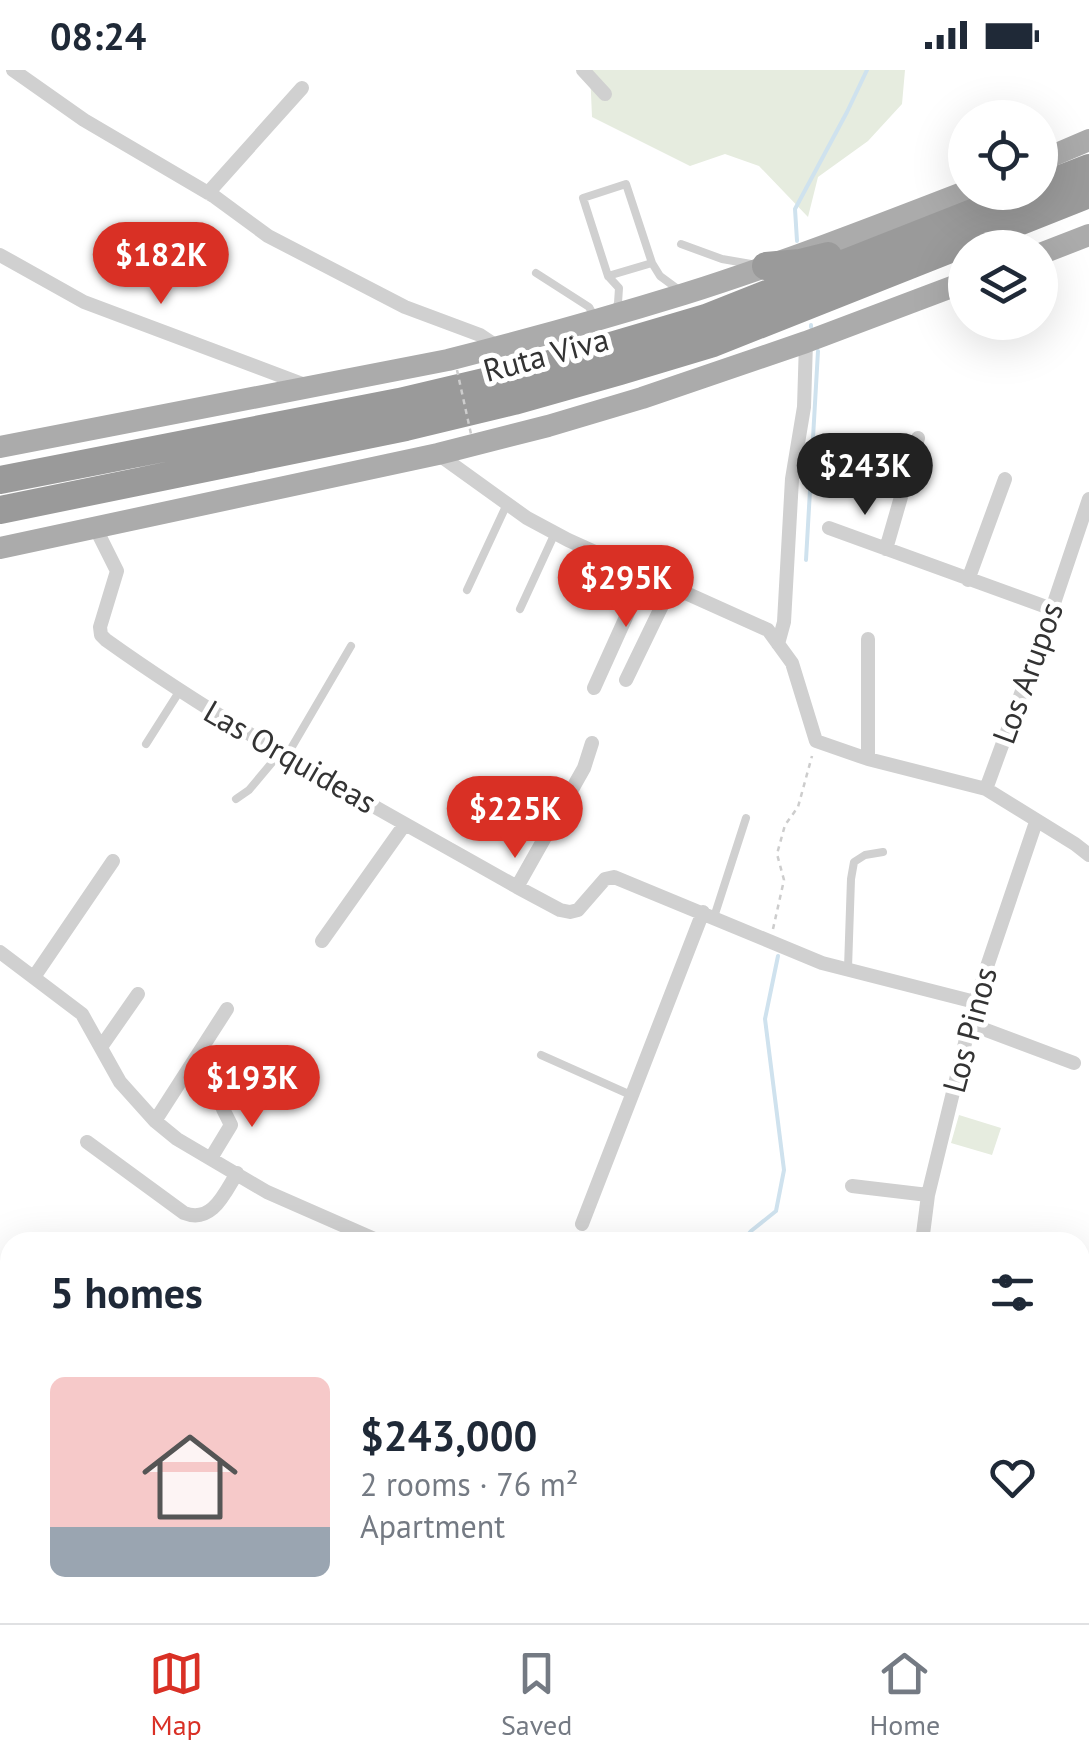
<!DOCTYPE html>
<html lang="en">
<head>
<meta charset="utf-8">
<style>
	body { margin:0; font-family:"PT Sans",sans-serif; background:#f2f2f3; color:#1f2937; height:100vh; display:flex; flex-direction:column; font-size:38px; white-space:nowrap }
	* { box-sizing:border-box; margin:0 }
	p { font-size:32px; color:#747a83 }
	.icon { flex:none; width:55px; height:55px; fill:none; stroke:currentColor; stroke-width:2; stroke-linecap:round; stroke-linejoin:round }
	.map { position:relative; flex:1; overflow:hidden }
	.sheet { position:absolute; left:0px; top:1162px; width:1090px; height:392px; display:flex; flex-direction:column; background:#fff; border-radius:30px 30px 0 0; box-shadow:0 10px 40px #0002 }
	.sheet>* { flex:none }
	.controls { position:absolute; left:948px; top:30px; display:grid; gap:20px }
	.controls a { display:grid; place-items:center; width:110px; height:110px; border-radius:50%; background:#fff; box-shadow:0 10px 40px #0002; font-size:50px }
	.price { position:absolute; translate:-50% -85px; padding:0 22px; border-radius:35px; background:#d93025; color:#fff; font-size:32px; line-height:65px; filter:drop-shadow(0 2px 5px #0008) }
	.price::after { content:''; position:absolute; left:50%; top:60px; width:30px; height:22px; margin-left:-15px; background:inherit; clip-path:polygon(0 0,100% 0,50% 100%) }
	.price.selected { background:#222; color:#fff }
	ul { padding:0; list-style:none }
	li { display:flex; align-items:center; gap:30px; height:250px; padding:0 50px }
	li+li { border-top:2px solid #e0e1e3 }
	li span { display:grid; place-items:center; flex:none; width:280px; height:200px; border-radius:15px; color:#555 }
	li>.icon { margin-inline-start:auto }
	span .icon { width:120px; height:120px; fill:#fffc; stroke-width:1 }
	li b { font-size:42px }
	h2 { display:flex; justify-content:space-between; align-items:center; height:120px; padding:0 50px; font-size:42px }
	.status { display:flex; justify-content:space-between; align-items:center; height:70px; padding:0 50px; background:#fff; direction:ltr }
	.status svg { height:28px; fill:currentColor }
	.tab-bar { display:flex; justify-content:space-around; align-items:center; height:140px; border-top:2px solid #e0e1e3; background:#fff; font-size:28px; color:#747a83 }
	.tab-bar a { display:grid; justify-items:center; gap:5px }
	.tab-bar .selected { color:#d93025 }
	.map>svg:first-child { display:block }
	.green { fill:#e6ecdf }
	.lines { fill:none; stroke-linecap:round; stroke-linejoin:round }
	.stream { stroke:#cfe2ee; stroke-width:4 }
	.path { stroke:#cdcdcd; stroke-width:2.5; stroke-dasharray:5 5; stroke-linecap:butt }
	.lane { stroke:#d0d0d0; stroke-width:8 }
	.street { stroke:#d0d0d0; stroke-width:14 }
	.primary { stroke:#ababab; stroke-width:22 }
	.highway { stroke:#9a9a9a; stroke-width:28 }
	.path-bridge { stroke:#cdcdcd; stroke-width:2.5; stroke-dasharray:5 5; stroke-linecap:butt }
	.labels { text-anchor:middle; stroke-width:10; stroke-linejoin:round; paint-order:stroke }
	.street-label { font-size:32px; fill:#333; stroke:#fff }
</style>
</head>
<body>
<div class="status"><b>08:24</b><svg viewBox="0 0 49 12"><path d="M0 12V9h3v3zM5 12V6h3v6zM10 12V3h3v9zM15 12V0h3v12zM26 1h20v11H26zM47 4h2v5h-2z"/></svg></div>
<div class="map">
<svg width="1089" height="1553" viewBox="0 0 1089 1553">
	<rect width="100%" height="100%" fill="#fff"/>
	<path class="green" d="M590,0H905L902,34L868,71L818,107L808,147L759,96L725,84L690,96L592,47Z
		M959,1045L1001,1058L992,1085L951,1073Z"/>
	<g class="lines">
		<path class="stream" d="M797,171L795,139L847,42L867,0
			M811,255V257
			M806,490L818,281
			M742,1172L751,1161L776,1141L784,1100L765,949L778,886"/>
		<path class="path" d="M773,859L784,810L777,784L785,755L798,737L812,686"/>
		<path class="lane" d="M681,174L722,189L751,194
			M536,203L589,237L594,246
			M608,206L652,193
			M615,241L618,233L619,218L608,206L583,128L626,114L652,193L660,206L679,220
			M467,520L507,434
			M520,539L555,463
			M146,674L179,622
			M286,687L351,576
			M236,729L249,720L280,683
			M714,847L746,748
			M848,898L851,809L854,792L865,785L883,782
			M541,985L633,1026
			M0,1272L10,1253
			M6,1392L10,1391
			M0,1453L10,1449"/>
		<path class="street" d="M13,0L84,50L215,127L268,166L405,237L480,265L498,277
			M583,0L605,24
			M208,123L302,18
			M0,185L84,232L305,315
			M438,384L527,448L568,470L768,560L792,593L816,671L868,689L986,719L1075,774L1089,785
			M95,457L117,501L100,557L101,565L106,570C236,663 378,738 517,817L560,840L570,842L578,840L605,809L614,807L822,893L975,932
			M829,458L1052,539
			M886,479L918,368
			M968,510L1005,409
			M778,574L784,552L792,409L804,337L806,272
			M626,610L671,517
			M594,618L645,505
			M868,689V569
			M986,719L1052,539L1089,429
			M517,817L584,698L592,673
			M322,871L405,754
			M0,882L82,944L120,1012L155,1051L177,1069L267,1122L381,1172
			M34,907L113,791
			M970,954L1074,993
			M101,977L138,924
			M155,1051L227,939
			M87,1072L184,1143C212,1154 224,1124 237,1103
			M211,1088L231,1055L223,1039L249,1005
			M852,1116L928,1125
			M582,1154L703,842
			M922,1172L928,1125L975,932L1036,752
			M0,1243L10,1250
			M1080,1275L1089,1278
			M1080,1419L1089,1354
			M1080,1481L1089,1484
			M0,1515L10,1524
			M34,1545L43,1553
			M474,1545L488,1553
			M784,1545L795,1553
			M818,1553L823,1545"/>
		<path class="primary" d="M1040,91L1089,70
			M1040,184L1089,165
			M0,377L448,290C527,270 606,248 684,224C779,194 872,158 965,122
			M0,478L438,384L548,356L642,328L806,272L965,212
			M0,1473L10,1469
			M0,1496L10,1493
			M924,1545L943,1553
			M984,1545L1002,1553"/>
		<path class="highway" d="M1040,117L1089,98
			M766,196L800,193L828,186
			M0,410L399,332L509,306L706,248L1026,122
			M0,440L406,357L514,331L620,301L713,273L1089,124"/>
		<path class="path-bridge" d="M457,300L471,364"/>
	</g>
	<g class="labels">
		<g class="street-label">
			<text transform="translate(546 285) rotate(-15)" y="11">Ruta Viva</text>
			<text transform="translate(1028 603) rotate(-70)" y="11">Los Arupos</text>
			<text transform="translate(290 687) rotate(30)" y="11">Las Orquideas</text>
			<text transform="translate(970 960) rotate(-75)" y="11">Los Pinos</text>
		</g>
	</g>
</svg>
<div class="controls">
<a><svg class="icon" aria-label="locate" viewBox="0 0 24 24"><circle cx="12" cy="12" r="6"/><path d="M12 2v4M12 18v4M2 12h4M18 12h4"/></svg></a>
<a><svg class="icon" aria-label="layers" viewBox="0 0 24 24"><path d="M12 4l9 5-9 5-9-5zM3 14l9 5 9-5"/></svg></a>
</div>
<b class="price" style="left:161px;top:237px">$182K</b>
<b class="price selected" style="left:865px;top:448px">$243K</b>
<b class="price" style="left:626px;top:560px">$295K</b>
<b class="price" style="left:515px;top:791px">$225K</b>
<b class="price" style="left:252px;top:1060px">$193K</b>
<section class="sheet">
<h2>5 homes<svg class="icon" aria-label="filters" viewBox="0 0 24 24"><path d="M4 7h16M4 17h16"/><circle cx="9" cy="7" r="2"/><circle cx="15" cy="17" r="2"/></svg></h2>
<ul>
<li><span style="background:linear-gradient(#f6c9c9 75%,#9aa5b1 0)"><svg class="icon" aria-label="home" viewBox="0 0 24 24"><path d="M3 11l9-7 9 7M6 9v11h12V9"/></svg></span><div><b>$243,000</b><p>2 rooms · 76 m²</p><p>Apartment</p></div><svg class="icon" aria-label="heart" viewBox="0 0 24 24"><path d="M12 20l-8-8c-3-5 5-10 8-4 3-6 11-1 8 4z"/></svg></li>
</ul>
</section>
</div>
<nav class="tab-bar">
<a class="selected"><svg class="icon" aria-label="map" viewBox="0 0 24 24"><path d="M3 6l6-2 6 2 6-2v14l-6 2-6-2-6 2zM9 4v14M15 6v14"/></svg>Map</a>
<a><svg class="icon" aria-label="saved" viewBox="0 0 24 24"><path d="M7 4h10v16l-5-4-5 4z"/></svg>Saved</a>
<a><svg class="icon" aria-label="home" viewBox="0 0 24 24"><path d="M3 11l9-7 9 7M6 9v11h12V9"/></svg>Home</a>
</nav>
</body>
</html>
